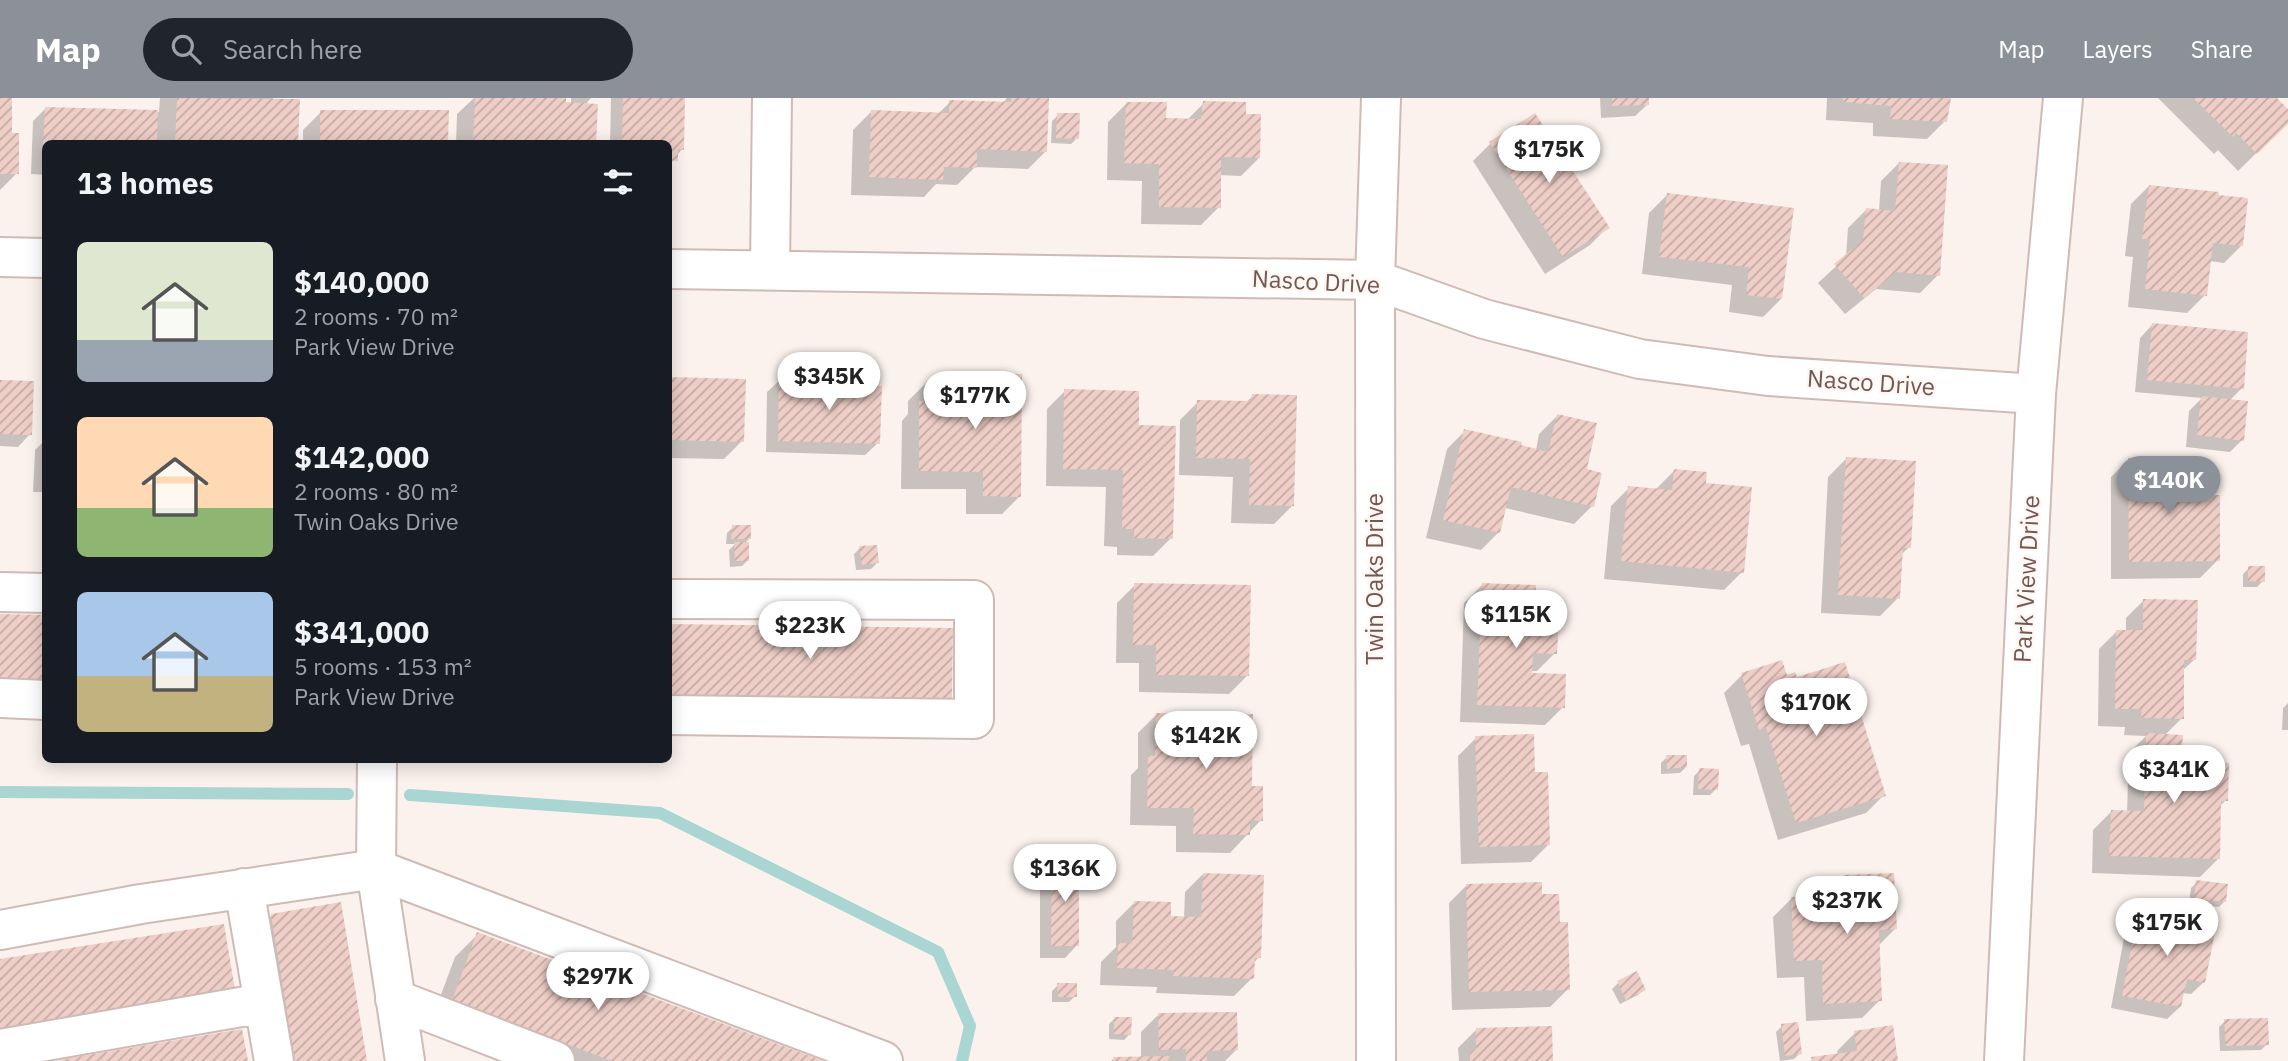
<!DOCTYPE html>
<html lang="en">
<head>
<meta charset="utf-8">
<style>
	body { margin:0; font-family:"IBM Plex Sans",sans-serif; background:#20242c; color:#f1f3f6; height:100vh; display:flex; flex-direction:column; font-size:26px; white-space:nowrap }
	* { box-sizing:border-box; margin:0 }
	p { font-size:23px; color:#9ea1a6 }
	.icon { flex:none; width:38px; height:38px; fill:none; stroke:currentColor; stroke-width:2; stroke-linecap:round; stroke-linejoin:round }
	.map { position:relative; flex:1; overflow:hidden }
	.drawer { position:absolute; left:42px; top:42px; width:630px; height:623px; display:flex; flex-direction:column; background:#171b24; border-radius:10px; box-shadow:0 4px 18px #0003 }
	.drawer>* { flex:none }
	.price { position:absolute; translate:-50% -60px; padding:0 16px; border-radius:24px; background:#fff; color:#222; font-size:23px; line-height:46px; filter:drop-shadow(0 2px 4px #0008) }
	.price::after { content:''; position:absolute; left:50%; top:42px; width:21px; height:16px; margin-left:-10px; background:inherit; clip-path:polygon(0 0,100% 0,50% 100%) }
	.price.active { background:#8c9099; color:#fff }
	ul { padding:0; list-style:none }
	li { display:flex; align-items:center; gap:21px; height:175px; padding:0 35px }
	li span { display:grid; place-items:center; flex:none; width:196px; height:140px; border-radius:10px; color:#555 }
	li>.icon { margin-inline-start:auto }
	span .icon { width:84px; height:84px; fill:#fffc; stroke-width:1 }
	li b { font-size:30px }
	h2 { display:flex; justify-content:space-between; align-items:center; height:84px; padding:0 35px; font-size:30px }
	header { display:flex; align-items:center; gap:42px; box-sizing:border-box; height:98px; padding:0 35px; background:#8c9099; color:#fff }
	header strong { font-size:33px }
	nav { display:flex; gap:38px; margin-inline-start:auto; font-size:24px }
	.search { width:490px; height:63px; background:#20242c; display:flex; align-items:center; gap:18px; box-sizing:border-box; padding:0 24px; border-radius:38px; color:#9ea1a6; font-size:26px }
	.map>svg:first-child { display:block }
	.shadow { fill:#0003 }
	.lines { fill:none; stroke-linecap:round; stroke-linejoin:round }
	.stream { stroke:#a9d5d2; stroke-width:12 }
	.building { fill:url(#building-hatch) }
	.minor-casing { stroke:#cfbbb5; stroke-width:42 }
	.minor { stroke:#fff; stroke-width:38 }
	.labels { text-anchor:middle; stroke-width:5; stroke-linejoin:round; paint-order:stroke }
	.street-label { font-size:24px; fill:#755651; stroke:#fef7f3 }
</style>
</head>
<body>
<header>
<strong>Map</strong>
<div class="search"><svg class="icon" aria-label="search" viewBox="0 0 24 24"><circle cx="10" cy="10" r="6"/><path d="M15 15l6 6"/></svg>Search here</div>
<nav><a>Map</a><a>Layers</a><a>Share</a></nav>
</header>
<div class="map">
<svg width="2288" height="963" viewBox="0 0 2288 963">
	<defs>
		<pattern id="building-hatch" width="6" height="6" patternUnits="userSpaceOnUse" patternTransform="scale(1.75)"><rect width="6" height="6" fill="#eecec7"/><path d="M-1 1l2-2M0 6l6-6M5 7l2-2" fill="none" stroke="#c5aaa4"/></pattern>
	</defs>
	<rect width="100%" height="100%" fill="#fbf2ed"/>
	<path class="shadow" d="M0,0H10V36L17,75L0,92Z
		M160,0H273L297,46H46V77L31,76L33,23L45,11L159,14Z
		M474,0H513L571,6V0H591L585,7L594,46H456L457,16Z
		M611,0H683L682,51L668,69V46H610Z
		M1007,0H1047L1046,53L1028,71L975,69L957,87L936,86L924,99L851,97L853,32L871,14L938,16L950,4L1002,6Z
		M1600,0H1647L1648,6L1635,18L1601,20Z
		M1827,0H1949L1945,23L1927,41L1873,38V25L1826,22Z
		M2158,0H2274L2288,14V24L2238,73L2218,52L2214,56Z
		M1204,5L1244,18L1259,60L1241,78L1219,77V109L1201,127L1141,126L1142,83L1107,82L1108,24L1126,6L1164,22H1187Z
		M321,14L447,46H303V32Z
		M1058,17L1077,40L1071,46L1051,45L1052,23Z
		M1491,45L1608,129L1590,147L1545,176L1473,63Z
		M1899,65L1938,177L1920,195L1876,191L1845,216L1818,185L1846,159L1848,130L1866,112L1879,113L1881,83Z
		M2149,88L2242,147L2224,165L2209,163L2205,197L2187,215L2128,209L2133,159L2125,158L2131,106Z
		M1667,97L1792,112L1781,201L1763,219L1729,214L1732,187L1642,176L1649,115Z
		M2152,227L2242,290L2229,303L2242,342L2230,354L2186,349L2189,313L2202,300L2135,294L2140,240Z
		M982,277L1020,398L1002,416H966V391H901L902,323L908,316V303L926,285H974Z
		M668,281L742,343L724,361L668,360Z
		M780,282L878,345L865,357L766,354L767,294Z
		M0,284L30,336L18,349L0,348Z
		M1065,293L1137,329L1171,440L1153,458L1117,457V449L1104,448L1106,389L1046,388L1047,311Z
		M45,297L46,394H33L35,352L44,343Z
		M1253,298L1292,408L1274,426L1231,425L1233,379L1179,377L1180,322L1198,304L1245,305Z
		M1557,318L1585,372L1592,408L1574,426L1505,410L1499,434L1481,452L1426,440L1447,351L1465,333L1536,352L1539,336Z
		M1846,361L1909,449L1901,457L1898,500L1880,518L1821,515L1828,379Z
		M2129,361L2178,399L2218,462L2200,480L2111,481V379Z
		M1674,373L1704,387L1742,474L1724,492L1604,481L1611,408L1629,390L1656,391Z
		M733,429L749,441L744,446L748,462L742,468L730,469L729,452L735,446H726L727,435Z
		M860,450L877,465L871,471L856,472L854,456Z
		M2249,470L2263,483L2257,489H2243V476Z
		M1135,487L1247,578L1229,596L1139,594V565H1116L1117,505Z
		M1482,487L1533,513L1555,555L1537,573H1531V576L1563,609L1545,627L1460,624L1464,505Z
		M2144,502L2195,561L2182,573V620L2164,638L2203,665L2226,702L2219,709L2218,761L2200,779L2092,775L2093,732L2111,714L2127,715L2129,655L2146,638L2124,637L2125,629L2098,628L2099,551L2117,533L2126,534V520Z
		M668,528L950,600L928,622L668,619Z
		M1742,577L1786,579L1884,697L1866,715L1778,742L1749,646L1741,648L1724,595Z
		M2288,605V632H2282L2283,610Z
		M1156,617L1250,690L1261,722L1230,755L1176,754V728L1130,727L1131,677L1138,670V635Z
		M1476,640L1534,676L1549,746L1531,764L1461,766L1458,658Z
		M1667,659L1686,669L1680,675L1661,676V665Z
		M1700,672L1716,691L1710,697H1693L1694,678Z
		M1052,765L1077,847L1065,860H1040V777Z
		M1203,776L1259,859L1253,866L1252,880L1234,898L1156,895L1157,889L1100,887L1101,864L1116,849V823L1134,805L1169,820H1184L1185,794Z
		M1845,779L1896,830L1878,848L1880,902L1862,920L1806,923L1804,879L1777,880L1773,819L1791,801L1827,799Z
		M2197,784L2225,803L2219,809L2189,806L2191,790Z
		M1467,787L1540,798L1568,891L1550,909L1452,912L1449,805Z
		M2139,816L2204,884L2191,896L2182,895L2180,909L2167,921L2111,910L2126,829Z
		M272,817L365,963H269L249,840Z
		M478,836L819,963H531L430,926L455,859Z
		M1618,885L1644,891L1638,897L1620,906L1612,891Z
		M1058,887L1075,898L1069,904H1052V893Z
		M1159,916L1236,952L1225,963H1111L1113,961L1141,960V934Z
		M1115,920L1130,936L1124,942L1109,941V926Z
		M2225,923L2267,946L2261,952L2220,953L2219,929Z
		M1782,928L1800,955L1794,961L1780,963L1776,934Z
		M1476,932L1551,963H1459L1458,950Z
		M1855,935L1896,963H1810L1838,957L1837,953Z"/>
	<g class="lines">
		<path class="stream" d="M0,694L348,696
			M410,697L660,715L938,854L970,928L962,963"/>
	</g>
	<path class="building" d="M0,0H12V35H19V76H0Z
		M177,0L300,1L298,46H175Z
		M475,0H566V4L598,6L596,46H473Z
		M623,0H685L684,52L678,51V63L668,62V46H622Z
		M1011,0H1049L1047,54L977,51V70L944,69L943,82L869,79L871,12L949,15V2L1011,4Z
		M1612,0H1649V7L1612,8Z
		M1843,0H1951L1947,24L1890,21L1891,8L1843,4Z
		M2193,0H2277L2288,11V26L2257,56L2236,35L2233,39Z
		M1203,3L1246,4V16H1261L1260,60L1221,59V110L1159,109V66L1124,65L1126,4H1167L1166,20L1201,21Z
		M45,9L158,12L157,46H43Z
		M320,12H449L448,46H320Z
		M1057,15H1080L1079,41L1056,40Z
		M1535,15L1610,130L1563,159L1489,44Z
		M1899,64L1948,67L1940,178L1896,174L1864,200L1834,166L1863,142L1866,110L1895,113Z
		M2149,87L2219,94L2218,97L2248,100L2243,148L2213,145L2207,198L2145,191L2150,141H2142Z
		M1667,95L1794,110L1782,201L1746,197L1749,169L1659,159Z
		M2152,225L2248,234L2244,291L2147,282Z
		M981,276H1022L1021,399L983,398V374L919,373V303H925L926,283L981,284Z
		M668,279L746,281L744,344L668,342Z
		M779,280L832,282V287L882,288L880,346L778,343Z
		M0,282L34,283L32,337L0,336Z
		M1064,291L1139,293V327L1176,328L1173,441L1134,440V431H1122L1123,372L1063,371Z
		M1252,296L1297,297L1294,408L1249,407L1250,361L1196,360L1197,302L1251,303Z
		M2201,298L2248,303L2244,343L2197,337Z
		M1557,316L1597,325L1587,371L1602,375L1594,409L1511,389L1500,435L1443,422L1464,331L1522,344L1521,347L1548,354Z
		M1846,359L1916,363L1911,450H1903L1900,501L1838,497Z
		M2179,359V398L2220,397V463L2129,464L2128,360Z
		M1674,371L1707,374L1706,385L1752,389L1744,475L1621,463L1628,388L1672,392Z
		M732,427H751V441H731Z
		M734,444H749V463H735Z
		M877,447L879,465L862,467L859,448Z
		M2248,468H2265V484L2248,483Z
		M1134,485L1251,487L1249,578L1156,577V547H1133Z
		M1482,485L1536,487L1535,511H1539L1538,519H1559L1557,556L1533,555L1532,575L1566,576L1565,610L1477,607Z
		M2143,501L2198,502L2196,562H2184V621L2141,620L2142,611H2115L2116,532H2143Z
		M0,516L46,517V589H0Z
		M668,526L953,530L952,601L668,597Z
		M1782,562L1787,577L1795,574L1797,579L1845,564L1886,698L1796,725L1766,629L1759,632L1741,575Z
		M1156,615L1253,616L1252,688H1263V723L1250,722V737L1193,736L1194,710H1147L1148,657L1155,658Z
		M2146,635L2183,637L2182,648L2205,649V664L2229,665L2228,703H2221L2220,761L2109,758L2111,712L2144,713Z
		M1534,636L1535,674H1548L1550,747L1479,749L1475,638Z
		M1666,657H1687V669L1667,671Z
		M1699,670L1719,671L1718,692L1698,691Z
		M1052,763H1079V848H1051Z
		M1203,775L1264,777L1261,860H1255L1254,881L1173,878L1174,872L1117,870L1118,845H1132L1134,803L1171,804V818L1201,819Z
		M1894,775L1897,831L1879,832L1882,903L1823,906L1822,862L1794,863L1791,799L1845,797L1844,777Z
		M2196,782L2228,786L2226,804L2194,801Z
		M1542,784V796H1559L1560,824H1568L1570,892L1469,894L1466,786Z
		M341,804L367,963H295L271,816Z
		M2138,814L2216,829L2205,885L2187,881L2181,909L2122,898Z
		M224,826L236,898L0,935V861Z
		M477,834L823,963H612L452,903Z
		M1637,873L1646,892L1626,902L1617,883Z
		M1057,885H1077V899H1058Z
		M1237,914L1238,952L1207,953V963H1186V951L1159,952L1158,915Z
		M1114,919H1132L1131,937L1114,936Z
		M2268,920L2269,947L2226,948L2224,921Z
		M1798,924L1802,956L1785,958L1781,926Z
		M1893,927L1898,963H1812L1811,959L1857,953L1854,933Z
		M1552,928L1553,963H1470V953L1476,952V930Z
		M242,931L248,963H60L59,962Z
		M1169,958V963H1113V959Z"/>
	<g class="lines">
		<defs>
			<path id="minor" d="M0,159L46,160
				M668,171L1375,182L1484,221L1640,261L1768,278L2036,296
				M770,172L772,0
				M0,494L46,495
				M668,501L974,502V621L668,617
				M0,600L46,602
				M377,662L376,771L883,963
				M244,790L274,963
				M0,832L141,806L376,771L405,963
				M395,901L555,963
				M0,951L264,905
				M1376,963L1375,182L1381,0
				M2004,963L2036,296L2063,0"/>
		</defs>
		<use href="#minor" class="minor-casing"/>
		<use href="#minor" class="minor"/>
	</g>
	<g class="labels">
		<g class="street-label">
			<text transform="translate(1316 184) rotate(3)" y="8">Nasco Drive</text>
			<text transform="translate(1871 285) rotate(4)" y="8">Nasco Drive</text>
			<text transform="translate(1375 481) rotate(-90)" y="8">Twin Oaks Drive</text>
			<text transform="translate(2027 481) rotate(-87)" y="8">Park View Drive</text>
		</g>
	</g>
</svg>
<b class="price" style="left:1549px;top:87px">$175K</b>
<b class="price" style="left:829px;top:314px">$345K</b>
<b class="price" style="left:975px;top:333px">$177K</b>
<b class="price active" style="left:2169px;top:418px">$140K</b>
<b class="price" style="left:1516px;top:552px">$115K</b>
<b class="price" style="left:810px;top:563px">$223K</b>
<b class="price" style="left:1816px;top:640px">$170K</b>
<b class="price" style="left:1206px;top:673px">$142K</b>
<b class="price" style="left:2174px;top:707px">$341K</b>
<b class="price" style="left:1065px;top:806px">$136K</b>
<b class="price" style="left:1847px;top:838px">$237K</b>
<b class="price" style="left:2167px;top:860px">$175K</b>
<b class="price" style="left:598px;top:914px">$297K</b>
<section class="drawer">
<h2>13 homes<svg class="icon" aria-label="filters" viewBox="0 0 24 24"><path d="M4 7h16M4 17h16"/><circle cx="9" cy="7" r="2"/><circle cx="15" cy="17" r="2"/></svg></h2>
<ul>
<li><span style="background:linear-gradient(#dfe7d0 70%,#9aa5b1 0)"><svg class="icon" aria-label="home" viewBox="0 0 24 24"><path d="M3 11l9-7 9 7M6 9v11h12V9"/></svg></span><div><b>$140,000</b><p>2 rooms · 70 m²</p><p>Park View Drive</p></div></li>
<li><span style="background:linear-gradient(#ffd9b3 65%,#8fb573 0)"><svg class="icon" aria-label="home" viewBox="0 0 24 24"><path d="M3 11l9-7 9 7M6 9v11h12V9"/></svg></span><div><b>$142,000</b><p>2 rooms · 80 m²</p><p>Twin Oaks Drive</p></div></li>
<li><span style="background:linear-gradient(#a9c7e8 60%,#c2b280 0)"><svg class="icon" aria-label="home" viewBox="0 0 24 24"><path d="M3 11l9-7 9 7M6 9v11h12V9"/></svg></span><div><b>$341,000</b><p>5 rooms · 153 m²</p><p>Park View Drive</p></div></li>
</ul>
</section>
</div>
</body>
</html>
